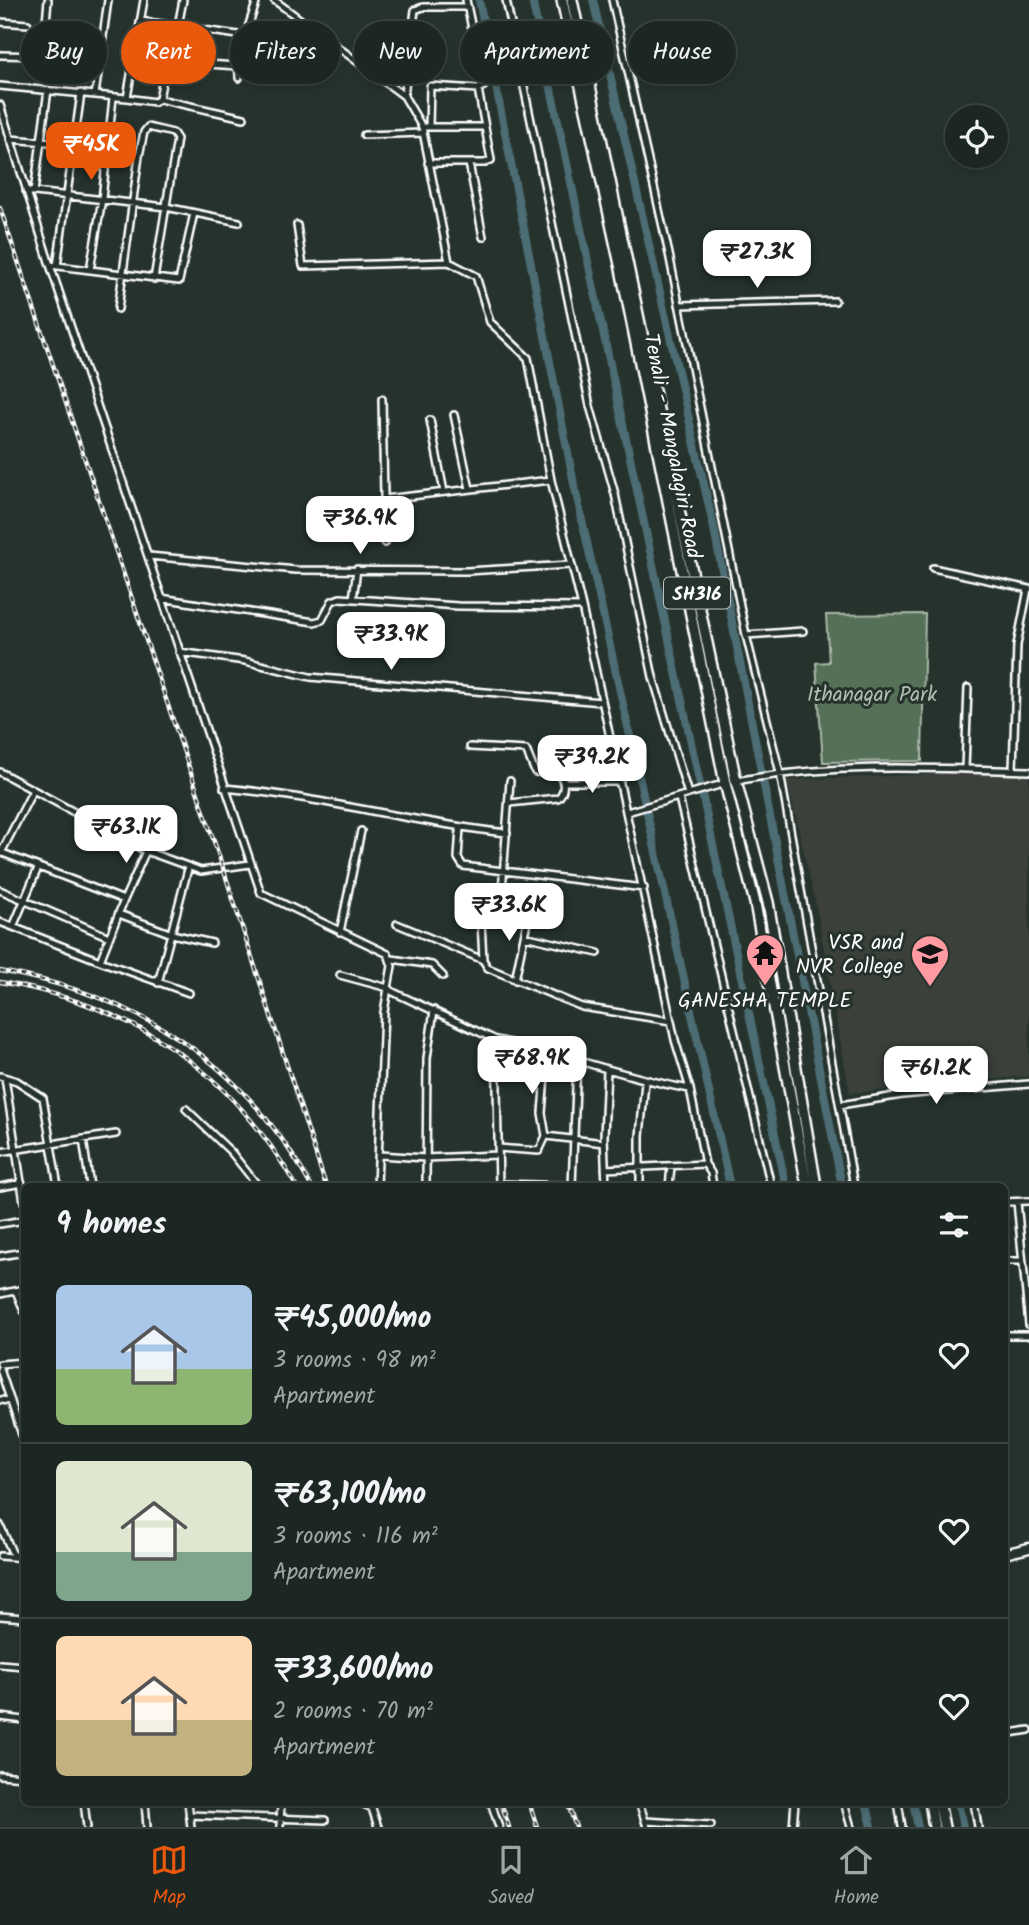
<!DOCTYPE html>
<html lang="en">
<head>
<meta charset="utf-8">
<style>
	body { margin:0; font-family:Kalam,sans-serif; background:#252e2a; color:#f1f3f6; height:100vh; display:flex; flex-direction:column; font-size:26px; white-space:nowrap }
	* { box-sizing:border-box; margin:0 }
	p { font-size:23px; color:#a0a5a5 }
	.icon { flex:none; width:38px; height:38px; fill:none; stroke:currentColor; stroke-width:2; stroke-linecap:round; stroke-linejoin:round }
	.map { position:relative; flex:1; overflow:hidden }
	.side { position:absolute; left:21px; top:1183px; width:987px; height:623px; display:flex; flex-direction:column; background:#1c2622; border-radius:10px; box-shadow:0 4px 10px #0003,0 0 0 2px #3a4340 }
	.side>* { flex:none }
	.top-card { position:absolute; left:21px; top:21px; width:987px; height:63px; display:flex; gap:14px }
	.tools { position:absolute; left:945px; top:105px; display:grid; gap:14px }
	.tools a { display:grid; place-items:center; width:63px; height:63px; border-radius:50%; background:#1c2622; box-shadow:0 4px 10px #0003,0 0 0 2px #3a4340; font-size:35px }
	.price { position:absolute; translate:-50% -60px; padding:0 16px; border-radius:14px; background:#fff; color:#222; font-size:23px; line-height:46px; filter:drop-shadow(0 2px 4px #0008) }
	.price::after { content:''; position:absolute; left:50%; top:42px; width:21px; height:16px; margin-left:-10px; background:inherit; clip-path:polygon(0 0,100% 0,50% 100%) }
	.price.active { background:#ea580c; color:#fff }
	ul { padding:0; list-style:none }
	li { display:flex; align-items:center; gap:21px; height:175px; padding:0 35px }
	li+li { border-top:2px solid #3a4340 }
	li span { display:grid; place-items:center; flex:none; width:196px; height:140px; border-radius:10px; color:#555 }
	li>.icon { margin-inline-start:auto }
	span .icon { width:84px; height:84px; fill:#fffc; stroke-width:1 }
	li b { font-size:30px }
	h2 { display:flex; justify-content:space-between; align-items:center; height:84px; padding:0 35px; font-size:30px }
	.tag { padding:0 24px; border-radius:32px; background:#1c2622; box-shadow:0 4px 10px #0003,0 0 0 2px #3a4340; font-size:24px; line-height:63px }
	.tag.active { background:#ea580c; color:#fff }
	.dock { display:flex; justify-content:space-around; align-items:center; height:98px; border-top:2px solid #3a4340; background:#1c2622; font-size:19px; color:#a0a5a5 }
	.dock a { display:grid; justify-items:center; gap:4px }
	.dock .active { color:#ea580c }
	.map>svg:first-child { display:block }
	.built { fill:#3b413a }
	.green { fill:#557056; stroke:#aab8aa; stroke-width:2 }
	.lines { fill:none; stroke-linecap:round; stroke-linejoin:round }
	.canal { stroke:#4d6d74; stroke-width:8 }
	.street-casing { stroke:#fff; stroke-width:10 }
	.secondary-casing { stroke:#fff; stroke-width:13 }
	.primary-casing { stroke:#fff; stroke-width:14 }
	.street { stroke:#26332d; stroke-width:5 }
	.secondary { stroke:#26332d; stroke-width:8 }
	.primary { stroke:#26332d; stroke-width:9 }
	.rail-casing { stroke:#fff; stroke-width:4.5 }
	.rail { stroke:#26332d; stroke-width:2; stroke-dasharray:5; stroke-linecap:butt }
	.labels { text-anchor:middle; stroke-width:6; stroke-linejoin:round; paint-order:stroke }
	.shield { fill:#26332d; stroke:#bec2c0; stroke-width:2 }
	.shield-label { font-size:19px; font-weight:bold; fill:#fff }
	.street-label { font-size:21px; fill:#fff; stroke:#26332d }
	.park-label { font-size:21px; fill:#b2bfb3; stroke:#26332d }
	.poi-label { font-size:21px; fill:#fff; stroke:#26332d; text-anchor:end }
</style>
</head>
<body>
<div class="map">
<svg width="1029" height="1827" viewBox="0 0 1029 1827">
	<rect width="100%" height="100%" fill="#26332d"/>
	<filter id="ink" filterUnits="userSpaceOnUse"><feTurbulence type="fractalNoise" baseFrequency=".0143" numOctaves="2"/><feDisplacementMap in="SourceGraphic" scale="14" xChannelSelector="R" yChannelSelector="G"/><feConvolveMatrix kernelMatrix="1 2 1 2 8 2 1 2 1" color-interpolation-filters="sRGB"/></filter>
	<g filter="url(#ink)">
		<path class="built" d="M968,773L1029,775V1076L850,1093L815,900L787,780Z"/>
		<path class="green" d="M925,614L922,761L823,762L816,663L829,662L826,615Z"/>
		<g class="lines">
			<path class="canal" d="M479,0L574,484L730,1186
				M532,0L786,1186
				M593,0L713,524L842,1186
				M866,1802L872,1827
				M913,1802L918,1827
				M958,1802L963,1827"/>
			<defs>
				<path id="street" d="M274,0L404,96L422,127L449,262L476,276L490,322L528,358L551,480L582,607L675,1040L690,1089L705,1164L711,1173L713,1186
					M506,0L590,406L615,494L653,677L688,794
					M612,0L669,254L746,635L780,773L854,1186
					M141,21L245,36
					M0,22L28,24
					M173,25L159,99L244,118
					M178,26L183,0
					M0,55L43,56L48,0
					M165,61L237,66
					M239,78L238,58L257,0
					M0,86L127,98L144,0
					M95,95L108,0
					M404,96L415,10L423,7H468
					M127,98L155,102L159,99
					M0,105L50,265L261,893L388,954L392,966L388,988L393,992L496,1040L499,1186
					M425,127H485
					M429,127L430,86L478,89L484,86L466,0
					M364,135L423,133
					M10,139L108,147
					M107,154L139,156
					M428,163H485L491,160L478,89
					M469,163L483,237
					M26,191L166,207L239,222
					M34,192L48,90
					M297,225L303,266L449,262
					M50,265L179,281L194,213
					M57,266L81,93
					M90,270L102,199L113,98
					M679,305L835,301
					M118,309L139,156L144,132L148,127L173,133L177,139L154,279
					M382,399L385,543
					M454,415L470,489
					M430,420L444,492
					M385,499L551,480
					M149,556L296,570L467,571L571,565
					M933,568L1029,589
					M161,598L314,622L322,620L332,601L340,598L458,606L582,607
					M353,599L357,569
					M746,635L803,631
					M179,652L245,661L310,677L602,702
					M470,747L526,750L535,772L559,774C565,781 565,792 558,798L509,803
					M965,769L968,688
					M1013,770L1017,645L1028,589
					M0,772L146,851
					M736,781C832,763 932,768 1029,771
					M563,782H620
					M224,788C319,796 412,823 507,833
					M679,798L771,1186
					M627,812L726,783
					M460,828L458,858L463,866L644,888
					M0,852L124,900L146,851L201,871L250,864
					M1,853L32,792
					M38,868L13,927L100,961L124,900
					M0,890L109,937
					M119,914L172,934L212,943
					M500,918L510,781
					M481,921L483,960L488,968L582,1007L671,1021
					M0,922L13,927
					M397,924L483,960
					M340,932L361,831
					M524,936L598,953
					M392,959L432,965L443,976
					M100,961L189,993
					M340,975L388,988L384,1012L377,1186
					M515,980L529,912
					M158,983L188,869
					M496,1040C562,1052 624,1078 690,1089
					M0,1076L17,1081L43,1098L58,1186
					M5,1078L24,1202
					M840,1105L902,1095L1029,1084
					M186,1109L231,1152L258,1186
					M546,1136L542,1113L547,1051
					M83,1139L90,1186
					M498,1148L539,1151L546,1136L604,1143
					M0,1152L116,1134
					M380,1155L425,1158L498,1155
					M605,1169L705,1164
					M499,1184L572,1186
					M426,1186L427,1058L434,1010
					M572,1186L577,1061
					M606,1186L604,1137L607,1070
					M640,1186V1136L645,1082
					M669,1186L671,1167
					M0,1187L22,1183
					M1004,1202L1029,1201
					M1017,1202L1029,1325
					M0,1224L24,1220
					M0,1256L24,1252
					M1004,1261H1020
					M16,1291L24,1311
					M0,1294L24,1289
					M1004,1335H1029
					M0,1364L24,1362
					M0,1369L24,1441
					M0,1400L11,1401
					M0,1525L14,1557
					M0,1556L24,1558
					M0,1616L24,1618
					M0,1664L24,1666
					M0,1717L24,1720
					M1004,1734L1029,1730
					M0,1775L24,1777
					M84,1802L87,1827
					M145,1802L147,1827
					M188,1802L191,1827
					M359,1802L372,1808
					M370,1802L378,1827
					M491,1802L499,1827
					M639,1802L647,1827
					M844,1802L851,1827
					M898,1802L902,1827
					M974,1802L978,1827
					M189,1815L325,1820
					M645,1821L711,1825
					M280,1827L281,1802
					M793,1827L795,1802"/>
				<path id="secondary" d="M1004,1554L1029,1548"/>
				<path id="primary" d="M562,0L621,269L725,783L755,903L807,1186
					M572,0L736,781L768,902L816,1186
					M930,1802L934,1827
					M939,1802L944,1827"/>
			</defs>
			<use href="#street" class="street-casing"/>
			<use href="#secondary" class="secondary-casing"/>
			<use href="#primary" class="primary-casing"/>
			<use href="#street" class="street"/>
			<use href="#secondary" class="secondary"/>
			<use href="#primary" class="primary"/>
			<defs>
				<path id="rail" d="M0,208L223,868L326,1186
					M0,971C138,995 243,1061 311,1186
					M0,982C133,1005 229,1068 296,1186
					M501,1802L509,1827
					M529,1802L537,1827
					M567,1802L576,1827"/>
			</defs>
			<use href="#rail" class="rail-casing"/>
			<use href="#rail" class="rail"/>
		</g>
	</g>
	<defs>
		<symbol id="temple-pin" viewBox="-11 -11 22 30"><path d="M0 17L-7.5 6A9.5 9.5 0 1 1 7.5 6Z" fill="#ff9aa2" stroke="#26332d"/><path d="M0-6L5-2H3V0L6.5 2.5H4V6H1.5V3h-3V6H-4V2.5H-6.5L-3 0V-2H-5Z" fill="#111"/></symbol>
		<symbol id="university-pin" viewBox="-11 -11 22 30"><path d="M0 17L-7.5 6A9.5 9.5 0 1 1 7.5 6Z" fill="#ff9aa2" stroke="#26332d"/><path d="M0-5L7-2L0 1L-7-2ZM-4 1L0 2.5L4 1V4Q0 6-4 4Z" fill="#111"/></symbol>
	</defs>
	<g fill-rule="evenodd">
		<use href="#temple-pin" x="743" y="931" width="44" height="60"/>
		<use href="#university-pin" x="908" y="932" width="44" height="60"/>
	</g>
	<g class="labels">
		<rect class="shield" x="664" y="577.5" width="66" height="31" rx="5"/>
		<g class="shield-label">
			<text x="697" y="600">SH316</text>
		</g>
		<g class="street-label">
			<text transform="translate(673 446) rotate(79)" y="7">Tenali - Mangalagiri Road</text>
		</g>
		<g class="park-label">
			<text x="872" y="701">Ithanagar Park</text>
		</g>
		<g class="poi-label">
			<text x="903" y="949">VSR and<tspan x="903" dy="24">NVR College</tspan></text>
			<text x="765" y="1007" text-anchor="middle">GANESHA TEMPLE</text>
		</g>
	</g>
</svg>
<div class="tools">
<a><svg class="icon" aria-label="locate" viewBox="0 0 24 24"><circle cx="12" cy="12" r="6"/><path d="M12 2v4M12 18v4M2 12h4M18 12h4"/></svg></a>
</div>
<b class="price active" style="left:91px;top:182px">₹45K</b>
<b class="price" style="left:757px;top:290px">₹27.3K</b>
<b class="price" style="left:360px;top:556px">₹36.9K</b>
<b class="price" style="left:391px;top:672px">₹33.9K</b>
<b class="price" style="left:592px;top:795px">₹39.2K</b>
<b class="price" style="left:126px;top:865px">₹63.1K</b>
<b class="price" style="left:509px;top:943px">₹33.6K</b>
<b class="price" style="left:532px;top:1096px">₹68.9K</b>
<b class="price" style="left:936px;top:1106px">₹61.2K</b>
<div class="top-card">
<a class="tag">Buy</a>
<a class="tag active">Rent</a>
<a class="tag">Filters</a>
<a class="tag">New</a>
<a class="tag">Apartment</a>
<a class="tag">House</a>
</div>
<section class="side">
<h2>9 homes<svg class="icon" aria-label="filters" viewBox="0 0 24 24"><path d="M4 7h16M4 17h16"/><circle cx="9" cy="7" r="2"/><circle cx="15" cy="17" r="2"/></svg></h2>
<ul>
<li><span style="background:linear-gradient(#a9c7e8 60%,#8fb573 0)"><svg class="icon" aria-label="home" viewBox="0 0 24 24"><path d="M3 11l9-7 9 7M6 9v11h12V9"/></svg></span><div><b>₹45,000/mo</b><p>3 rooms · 98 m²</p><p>Apartment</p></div><svg class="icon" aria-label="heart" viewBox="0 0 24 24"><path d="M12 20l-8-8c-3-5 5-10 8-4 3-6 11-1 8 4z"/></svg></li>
<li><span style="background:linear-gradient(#dfe7d0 65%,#7fa58c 0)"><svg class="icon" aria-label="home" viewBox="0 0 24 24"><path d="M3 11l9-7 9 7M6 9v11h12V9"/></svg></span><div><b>₹63,100/mo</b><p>3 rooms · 116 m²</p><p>Apartment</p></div><svg class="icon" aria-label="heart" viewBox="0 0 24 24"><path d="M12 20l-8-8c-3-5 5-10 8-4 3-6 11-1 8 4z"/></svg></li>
<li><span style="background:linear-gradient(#ffd9b3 60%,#c2b280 0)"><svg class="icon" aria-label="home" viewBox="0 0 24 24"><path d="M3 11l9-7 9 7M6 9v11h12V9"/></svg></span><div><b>₹33,600/mo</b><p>2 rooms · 70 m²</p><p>Apartment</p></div><svg class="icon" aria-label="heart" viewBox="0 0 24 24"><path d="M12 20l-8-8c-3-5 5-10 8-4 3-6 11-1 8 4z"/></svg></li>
</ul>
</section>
</div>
<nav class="dock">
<a class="active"><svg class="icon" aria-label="map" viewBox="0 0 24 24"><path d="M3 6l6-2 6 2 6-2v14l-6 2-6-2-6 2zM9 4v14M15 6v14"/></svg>Map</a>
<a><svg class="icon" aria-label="saved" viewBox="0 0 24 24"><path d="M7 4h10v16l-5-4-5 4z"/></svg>Saved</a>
<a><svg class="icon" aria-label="home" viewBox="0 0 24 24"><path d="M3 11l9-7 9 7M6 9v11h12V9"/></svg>Home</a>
</nav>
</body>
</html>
